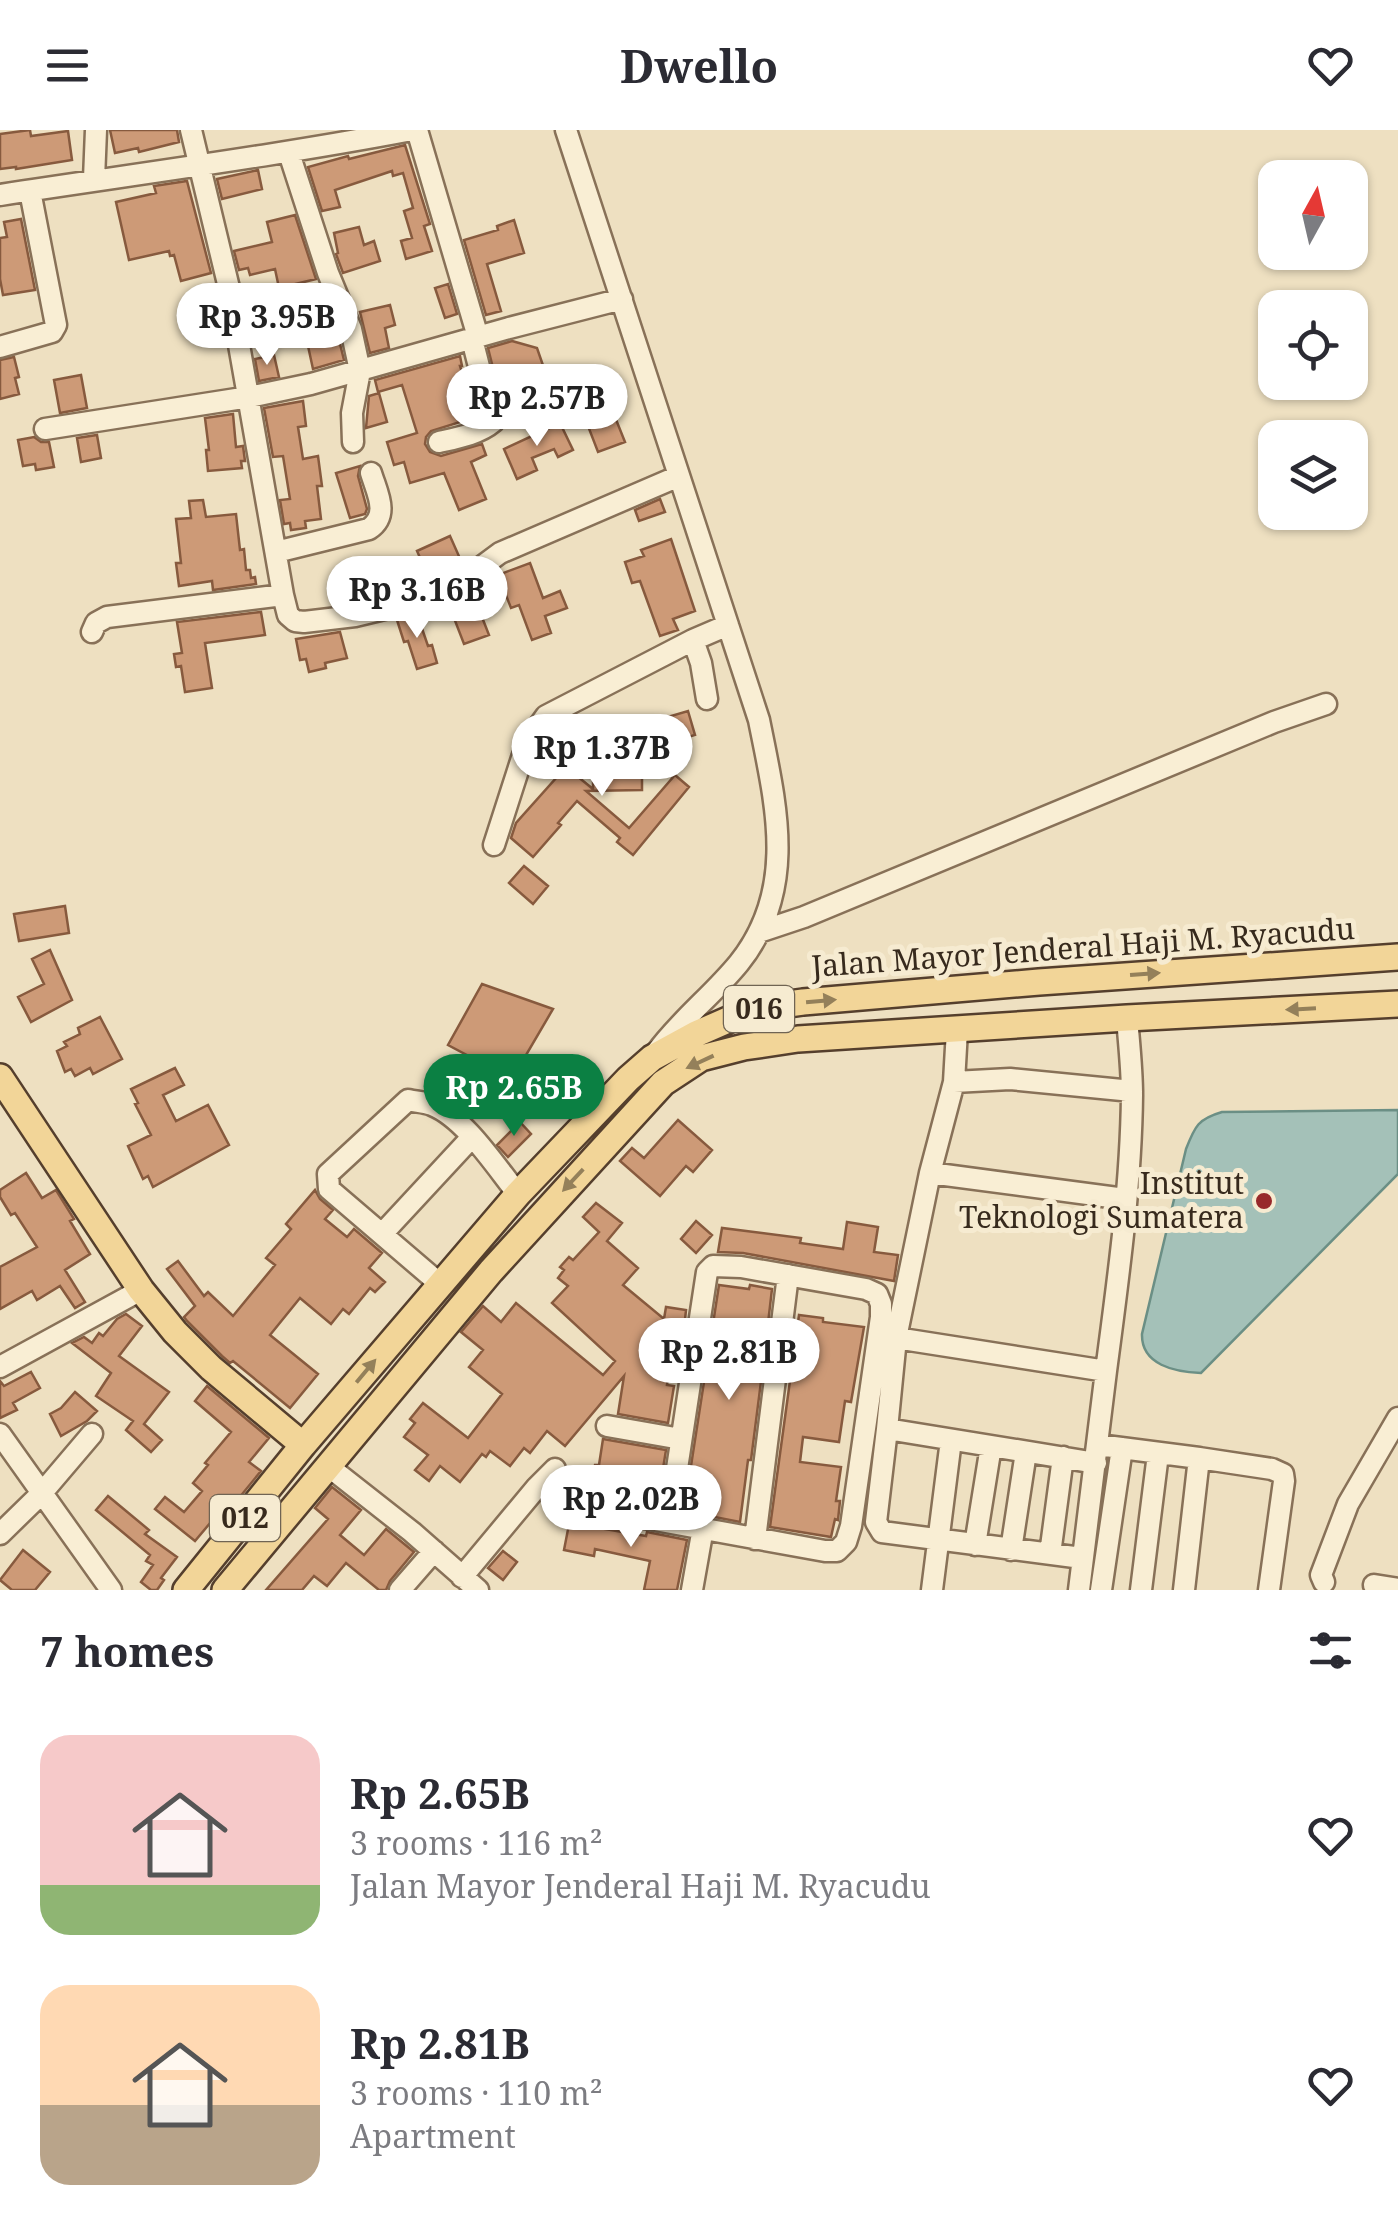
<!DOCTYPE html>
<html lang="en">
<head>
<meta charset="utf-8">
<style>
	body { margin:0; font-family:"Noto Serif",serif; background:#f7f7f7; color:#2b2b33; height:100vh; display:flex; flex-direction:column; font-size:38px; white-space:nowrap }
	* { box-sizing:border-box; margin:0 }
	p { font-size:32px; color:#7c7c81 }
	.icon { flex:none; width:55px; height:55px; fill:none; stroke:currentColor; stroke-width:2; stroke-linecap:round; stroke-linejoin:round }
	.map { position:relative; height:1460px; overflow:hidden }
	.details { display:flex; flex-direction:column; background:#fff; flex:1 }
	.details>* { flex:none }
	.needle { width:65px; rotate:8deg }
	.fabs { position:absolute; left:1258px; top:30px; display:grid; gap:20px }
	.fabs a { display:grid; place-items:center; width:110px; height:110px; border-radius:20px; background:#fff; box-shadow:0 2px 8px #0004; font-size:50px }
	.price { position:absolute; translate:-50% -85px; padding:0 22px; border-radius:35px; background:#fff; color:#222; font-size:32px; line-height:65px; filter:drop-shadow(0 2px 5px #0008) }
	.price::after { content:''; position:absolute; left:50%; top:60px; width:30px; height:22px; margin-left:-15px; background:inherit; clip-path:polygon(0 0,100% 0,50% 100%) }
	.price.selected { background:#0b8043; color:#fff }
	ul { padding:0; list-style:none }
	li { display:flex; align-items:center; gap:30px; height:250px; padding:0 40px }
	li span { display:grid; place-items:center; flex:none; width:280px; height:200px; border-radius:30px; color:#555 }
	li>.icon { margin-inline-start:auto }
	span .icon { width:120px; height:120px; fill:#fffc; stroke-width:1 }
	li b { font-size:42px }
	h2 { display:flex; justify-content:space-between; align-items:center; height:120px; padding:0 40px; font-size:42px }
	header { display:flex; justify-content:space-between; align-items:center; height:130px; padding:0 40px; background:#fff; font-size:45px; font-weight:700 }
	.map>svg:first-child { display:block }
	.water { fill:#a4c1b8; stroke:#6b8f85; stroke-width:2.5 }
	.building { fill:#cd9a77; stroke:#875a3e; stroke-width:2.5 }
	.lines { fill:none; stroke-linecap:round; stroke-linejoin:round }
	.minor-casing { stroke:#887158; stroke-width:25 }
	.major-casing { stroke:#553f2d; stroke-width:30 }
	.minor { stroke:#f9eed4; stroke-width:20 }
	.major { stroke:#f2d598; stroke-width:25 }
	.oneway { fill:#94805a }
	.poi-dot { fill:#97282a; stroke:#f6ebd1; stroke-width:4 }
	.labels { text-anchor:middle; stroke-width:10; stroke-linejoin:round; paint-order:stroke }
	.shield { fill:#f6ebd1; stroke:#706453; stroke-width:2.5 }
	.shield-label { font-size:28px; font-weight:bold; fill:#372a1d }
	.street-label { font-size:30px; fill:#372a1d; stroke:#f6ebd1 }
	.poi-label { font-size:30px; fill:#372a1d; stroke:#f6ebd1; text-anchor:end }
</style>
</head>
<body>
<header><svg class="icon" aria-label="menu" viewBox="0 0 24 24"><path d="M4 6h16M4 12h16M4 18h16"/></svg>Dwello<svg class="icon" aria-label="heart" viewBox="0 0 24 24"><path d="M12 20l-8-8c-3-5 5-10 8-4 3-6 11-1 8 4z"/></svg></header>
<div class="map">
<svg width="1398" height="1460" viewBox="0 0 1398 1460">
	<rect width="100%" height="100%" fill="#eee0c1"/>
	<path class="water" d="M1398,980V1044L1201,1243C1175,1242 1141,1235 1142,1204L1186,1019C1195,996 1198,989 1222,982Z"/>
	<path class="building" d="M30,0L31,6L68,1L72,30L16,39V37L0,39V4Z
		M110,0H177L179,12L139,22L138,18L115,23Z
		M405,15L430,94L424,96L432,121L406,129L401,111L412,108L404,81L413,78L403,43L393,46L392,41L335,60L340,77L322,81L308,37L348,26L349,29Z
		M258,40L262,59L222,69L217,49Z
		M187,51L211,143L181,151L174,125L170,126L169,121L129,130L116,72L156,63L154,56Z
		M295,85L316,149L279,158L275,139L250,145L248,138L239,140L234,121L272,112L267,92Z
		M21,89L35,160L3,165L0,149V108L7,107L4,92Z
		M514,90L524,123L487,134L501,181L486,185L464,110L498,100L497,96Z
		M359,97L364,115L374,111L380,131L343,143L336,124L338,123L334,103Z
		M448,154L457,184L445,188L435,158Z
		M280,166L285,189L250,197L246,174Z
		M390,175L395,195L385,198L389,218L370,223L360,182Z
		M339,210L344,230L313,239L308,216Z
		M512,211L537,218L556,273L506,290L488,218Z
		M274,225L279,247L259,251L255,229Z
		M460,226L462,236H460L471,271L468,272L473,288L431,301L426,307L425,314L430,322L441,326L482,314L486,325L471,332L486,369L459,380L444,343L410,353L404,332L394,335L387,312L417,303L402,255L378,262L375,250Z
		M14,227L19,247L15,248L19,264L0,269V230Z
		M81,245L87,278L60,283L54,250Z
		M379,263L387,292L366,298L369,266Z
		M303,271L306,296L298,297L303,329L318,326L322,356H317L321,389L305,391L306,398L291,400L290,393L284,394L280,370L290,369L283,326L273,327L264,278Z
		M609,272L625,312L598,322L583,283Z
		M233,284L236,317L243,316L245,331H241L242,338L208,341L206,320H209L205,288Z
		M560,293L573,320L558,327L554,319L532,328L537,340L517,349L504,319Z
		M97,305L101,328L81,332L77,308Z
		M34,307L41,312H49L54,337L36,340L35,334L23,336L18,310Z
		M360,336L358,346L367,379L365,384L350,388L336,343Z
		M660,369L665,382L639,391L635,380Z
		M203,370L206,387L236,384L240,420L244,419L246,440H250L251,448L255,447L256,454L213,460L212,451L179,456L176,433H181L176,389L191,388L189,371Z
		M450,406L462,433L429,448L417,421Z
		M671,409L695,481L673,489L678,500L660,506L640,451L632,453L625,432L644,426L641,420Z
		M530,433L543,468L560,461L567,478L545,486L551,503L532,510L519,475L511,478L498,445Z
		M471,459L489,505L464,514L447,470Z
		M261,482L265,505L205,513L212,558L185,562L181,536L176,537L174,524L182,523L177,492Z
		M417,484L428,516L432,515L437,533L417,539L408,511L404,512L397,490Z
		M340,502L347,528L325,533L326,538L309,542L306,529L300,530L296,509Z
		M688,581L695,605L671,612L664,588Z
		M665,606L666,633L642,634V660L586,661L629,698L675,645L689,657L633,725L617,712L620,708L577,671L558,693L561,695L533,727L511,708L516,693L566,637L593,659V638H610L616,628L622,627L633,608Z
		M524,736L548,756L533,774L509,753Z
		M65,776L69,803L19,811L14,784Z
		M946,819L967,820L966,836L945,835Z
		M50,820L72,870L31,892L18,867L44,854L32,829Z
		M482,854L553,879L512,949L448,915Z
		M100,887L122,929L93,944L90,938L75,946L71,939L65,942L57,921L67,916L64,912L80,904L78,898Z
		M175,938L184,955L163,965L176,991L208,975L229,1015L153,1057L148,1046L143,1049L128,1016L151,1005L135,974L138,973L131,959Z
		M678,990L712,1020L693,1042L686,1036L660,1066L620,1031L632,1018L644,1028Z
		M520,992L531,1004L508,1027L497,1015Z
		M26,1043L42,1068L56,1060L74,1089L70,1091L90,1124L65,1140L85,1172L75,1178L60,1156L37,1170L32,1161L0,1179V1137L37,1117L15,1083L11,1085L0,1067V1060Z
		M315,1060L320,1069L333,1080L325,1089L347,1107L354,1099L382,1123L369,1138L385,1152L375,1162L370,1158L349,1184L343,1179L331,1194L300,1168L270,1205L318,1244L290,1278L233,1231L230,1233L222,1226L187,1191L184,1187L195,1176L167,1139L178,1131L204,1166L208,1162L233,1186L275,1135L266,1128L291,1099L286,1094Z
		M596,1073L622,1093L607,1111L638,1138L623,1155L664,1189L666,1177L686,1180L683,1209L677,1208L674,1227H671L667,1255L674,1256L668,1293L618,1284L624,1246L565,1316L547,1301L530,1323L524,1318L510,1336L490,1321L486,1327L482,1324L460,1352L440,1336L429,1351L415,1340L428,1325L404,1307L415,1293L410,1289L423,1273L468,1308L502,1264L469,1237L483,1220L461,1202L483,1176L501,1192L516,1173L603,1245L615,1231L552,1173L568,1156L558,1148L564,1140L560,1137L569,1127L573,1130L599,1102L583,1087Z
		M696,1091L712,1105L696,1123L681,1109Z
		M847,1092L878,1097L874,1122L898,1125L894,1151L743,1123L718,1122L722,1098L801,1108L800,1113L843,1119Z
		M719,1155L749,1159L750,1155L772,1159L767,1202H764L759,1236H763L751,1330H748L740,1392L684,1381Z
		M126,1184L142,1196L119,1226L169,1262L144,1294L162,1310L151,1322L126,1300L133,1291L96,1266L111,1243L72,1213L84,1207L92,1213L99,1203L103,1206L117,1189Z
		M799,1185L823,1188V1192L864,1197L851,1272L845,1271L839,1312L803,1307L800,1332L841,1337L836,1371H840L838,1390L835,1389L831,1407L770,1397Z
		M31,1242L40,1258L13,1273L17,1280L0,1288V1251L4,1256Z
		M207,1256L269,1308L249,1332L261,1341L221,1390L216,1386L195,1411L155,1379L165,1367L184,1382L202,1361L193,1353L208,1335L205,1333L231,1302L195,1271Z
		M75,1262L97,1281L87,1291L61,1306L50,1284L61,1278Z
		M603,1309L666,1320L657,1376L590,1364L595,1335H599Z
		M332,1357L361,1380L340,1405L364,1425L386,1399L414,1422L390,1451L386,1460H379L346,1433L327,1456L314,1446L302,1460H266L328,1389L315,1378Z
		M108,1366L149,1400L145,1404L177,1427L161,1448L164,1450L157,1460H151L141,1452L153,1435L146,1431L150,1425L96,1380Z
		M571,1384L595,1389L600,1393L599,1398L646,1406L647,1402L687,1410L677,1460H644L650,1431L595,1419L594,1426L564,1420Z
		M23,1420L50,1442L35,1460H12L0,1450Z
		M503,1421L517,1432L503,1450L488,1438Z"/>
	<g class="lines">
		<defs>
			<path id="minor" d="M191,0L229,158L283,465L288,485L295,491L304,492L355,486L405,474L473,443L500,423L679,346
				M417,0L478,207
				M566,0L759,590C776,675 798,759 739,833C713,865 680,890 656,923
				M289,23L328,143L351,199L360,241L352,283L353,312
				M94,49L96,0
				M0,65C137,44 275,26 412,0
				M0,217L52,202L56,195L30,61
				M45,299L249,267L311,254L509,198L622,169
				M439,312C457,308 479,304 493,292L472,209
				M276,422L369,399C390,385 377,363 371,343
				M92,502L96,493L107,487L283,465
				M693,510L701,533L707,569
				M494,715L522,628L531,607L546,586L693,510L728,495
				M759,802L804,787L1274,592L1326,574
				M957,900L954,952L930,1043L896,1208L887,1299L1096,1333
				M954,952L1010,949L1132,961
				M930,1043L1125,1069
				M382,1104L472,1007
				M440,1154L329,1059L328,1044L408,970C416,972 425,972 432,975C465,988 496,1037 518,1064
				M896,1208L1106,1241C1118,1150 1131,1057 1132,965C1132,939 1129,913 1127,888
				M0,1237L141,1160
				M607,1296L681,1309
				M887,1299L876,1392L882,1402L1082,1428
				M0,1304L111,1460
				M1098,1315L1199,1328L1184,1460
				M1199,1328L1272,1339L1283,1344L1284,1351L1269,1460
				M328,1336L412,1402L478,1460
				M606,1381L825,1421H837L846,1412L851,1396L881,1187V1174L877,1164L866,1159L741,1137L713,1136L707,1142L669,1391
				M0,1404L41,1364L92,1304
				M755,1409L788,1145
				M975,1415L991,1316
				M1011,1420L1026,1322
				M1050,1424L1063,1327
				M462,1447L537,1357L555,1339
				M1324,1452L1321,1445L1348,1374L1398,1288
				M1374,1455L1398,1459
				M400,1460L434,1421
				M692,1460L703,1398
				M932,1460L951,1310
				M1079,1460L1106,1241
				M1101,1460L1122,1318
				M1141,1460L1158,1324"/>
			<path id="major" d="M0,947L141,1160L175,1202L211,1238L303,1315
				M186,1460L303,1315L518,1064L628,949L652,928L696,904L753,879L803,872L1039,852L1398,827
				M225,1460L491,1141L663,953L701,928L744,917L798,909L1127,888L1398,874"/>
		</defs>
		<use href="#minor" class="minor-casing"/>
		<use href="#major" class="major-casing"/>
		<use href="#minor" class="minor"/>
		<use href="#major" class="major"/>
	</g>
	<defs><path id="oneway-solid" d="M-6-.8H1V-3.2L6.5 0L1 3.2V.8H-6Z" transform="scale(2.5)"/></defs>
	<g class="oneway">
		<use href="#oneway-solid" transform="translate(1145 844) rotate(-4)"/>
		<use href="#oneway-solid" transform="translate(821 871) rotate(-5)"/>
		<use href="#oneway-solid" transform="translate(1301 879) rotate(177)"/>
		<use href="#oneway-solid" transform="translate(700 932) rotate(155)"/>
		<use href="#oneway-solid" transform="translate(573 1050) rotate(133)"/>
		<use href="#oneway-solid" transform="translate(366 1241) rotate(-50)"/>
	</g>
	<circle class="poi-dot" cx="1264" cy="1071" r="10"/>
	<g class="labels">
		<g class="shield">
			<rect x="724" y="856" width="70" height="46" rx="8"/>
			<rect x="210" y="1365" width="70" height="46" rx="8"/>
		</g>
		<g class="shield-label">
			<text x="759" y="889">016</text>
			<text x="245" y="1398">012</text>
		</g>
		<g class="street-label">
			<text transform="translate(1083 818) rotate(-4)" y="10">Jalan Mayor Jenderal Haji M. Ryacudu</text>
		</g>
		<g class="poi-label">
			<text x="1244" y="1064">Institut<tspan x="1244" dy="34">Teknologi Sumatera</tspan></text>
		</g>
	</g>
</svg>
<div class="fabs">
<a><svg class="needle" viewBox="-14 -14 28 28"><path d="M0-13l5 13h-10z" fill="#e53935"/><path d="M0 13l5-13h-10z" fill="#7c7c81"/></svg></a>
<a><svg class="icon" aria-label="locate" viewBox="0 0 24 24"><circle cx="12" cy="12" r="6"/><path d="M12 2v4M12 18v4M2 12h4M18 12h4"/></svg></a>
<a><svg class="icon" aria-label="layers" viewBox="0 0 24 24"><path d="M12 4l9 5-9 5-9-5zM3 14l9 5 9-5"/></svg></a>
</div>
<b class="price" style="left:267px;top:238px">Rp 3.95B</b>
<b class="price" style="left:537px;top:319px">Rp 2.57B</b>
<b class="price" style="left:417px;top:511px">Rp 3.16B</b>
<b class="price" style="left:602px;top:669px">Rp 1.37B</b>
<b class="price selected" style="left:514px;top:1009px">Rp 2.65B</b>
<b class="price" style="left:729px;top:1273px">Rp 2.81B</b>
<b class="price" style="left:631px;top:1420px">Rp 2.02B</b>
</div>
<section class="details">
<h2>7 homes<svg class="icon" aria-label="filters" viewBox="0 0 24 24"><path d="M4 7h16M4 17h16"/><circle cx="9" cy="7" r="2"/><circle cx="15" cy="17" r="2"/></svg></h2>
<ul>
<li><span style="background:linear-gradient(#f6c9c9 75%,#8fb573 0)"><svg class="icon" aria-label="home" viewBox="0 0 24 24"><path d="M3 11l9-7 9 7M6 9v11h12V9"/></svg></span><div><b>Rp 2.65B</b><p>3 rooms · 116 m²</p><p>Jalan Mayor Jenderal Haji M. Ryacudu</p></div><svg class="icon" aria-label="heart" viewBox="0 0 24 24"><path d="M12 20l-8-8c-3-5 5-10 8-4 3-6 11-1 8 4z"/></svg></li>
<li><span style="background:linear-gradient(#ffd9b3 60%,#b9a48a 0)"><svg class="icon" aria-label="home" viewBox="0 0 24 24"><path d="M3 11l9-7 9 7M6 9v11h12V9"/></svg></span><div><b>Rp 2.81B</b><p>3 rooms · 110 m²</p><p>Apartment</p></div><svg class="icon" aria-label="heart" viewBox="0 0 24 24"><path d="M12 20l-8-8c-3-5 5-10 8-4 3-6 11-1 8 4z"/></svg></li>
</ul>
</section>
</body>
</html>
